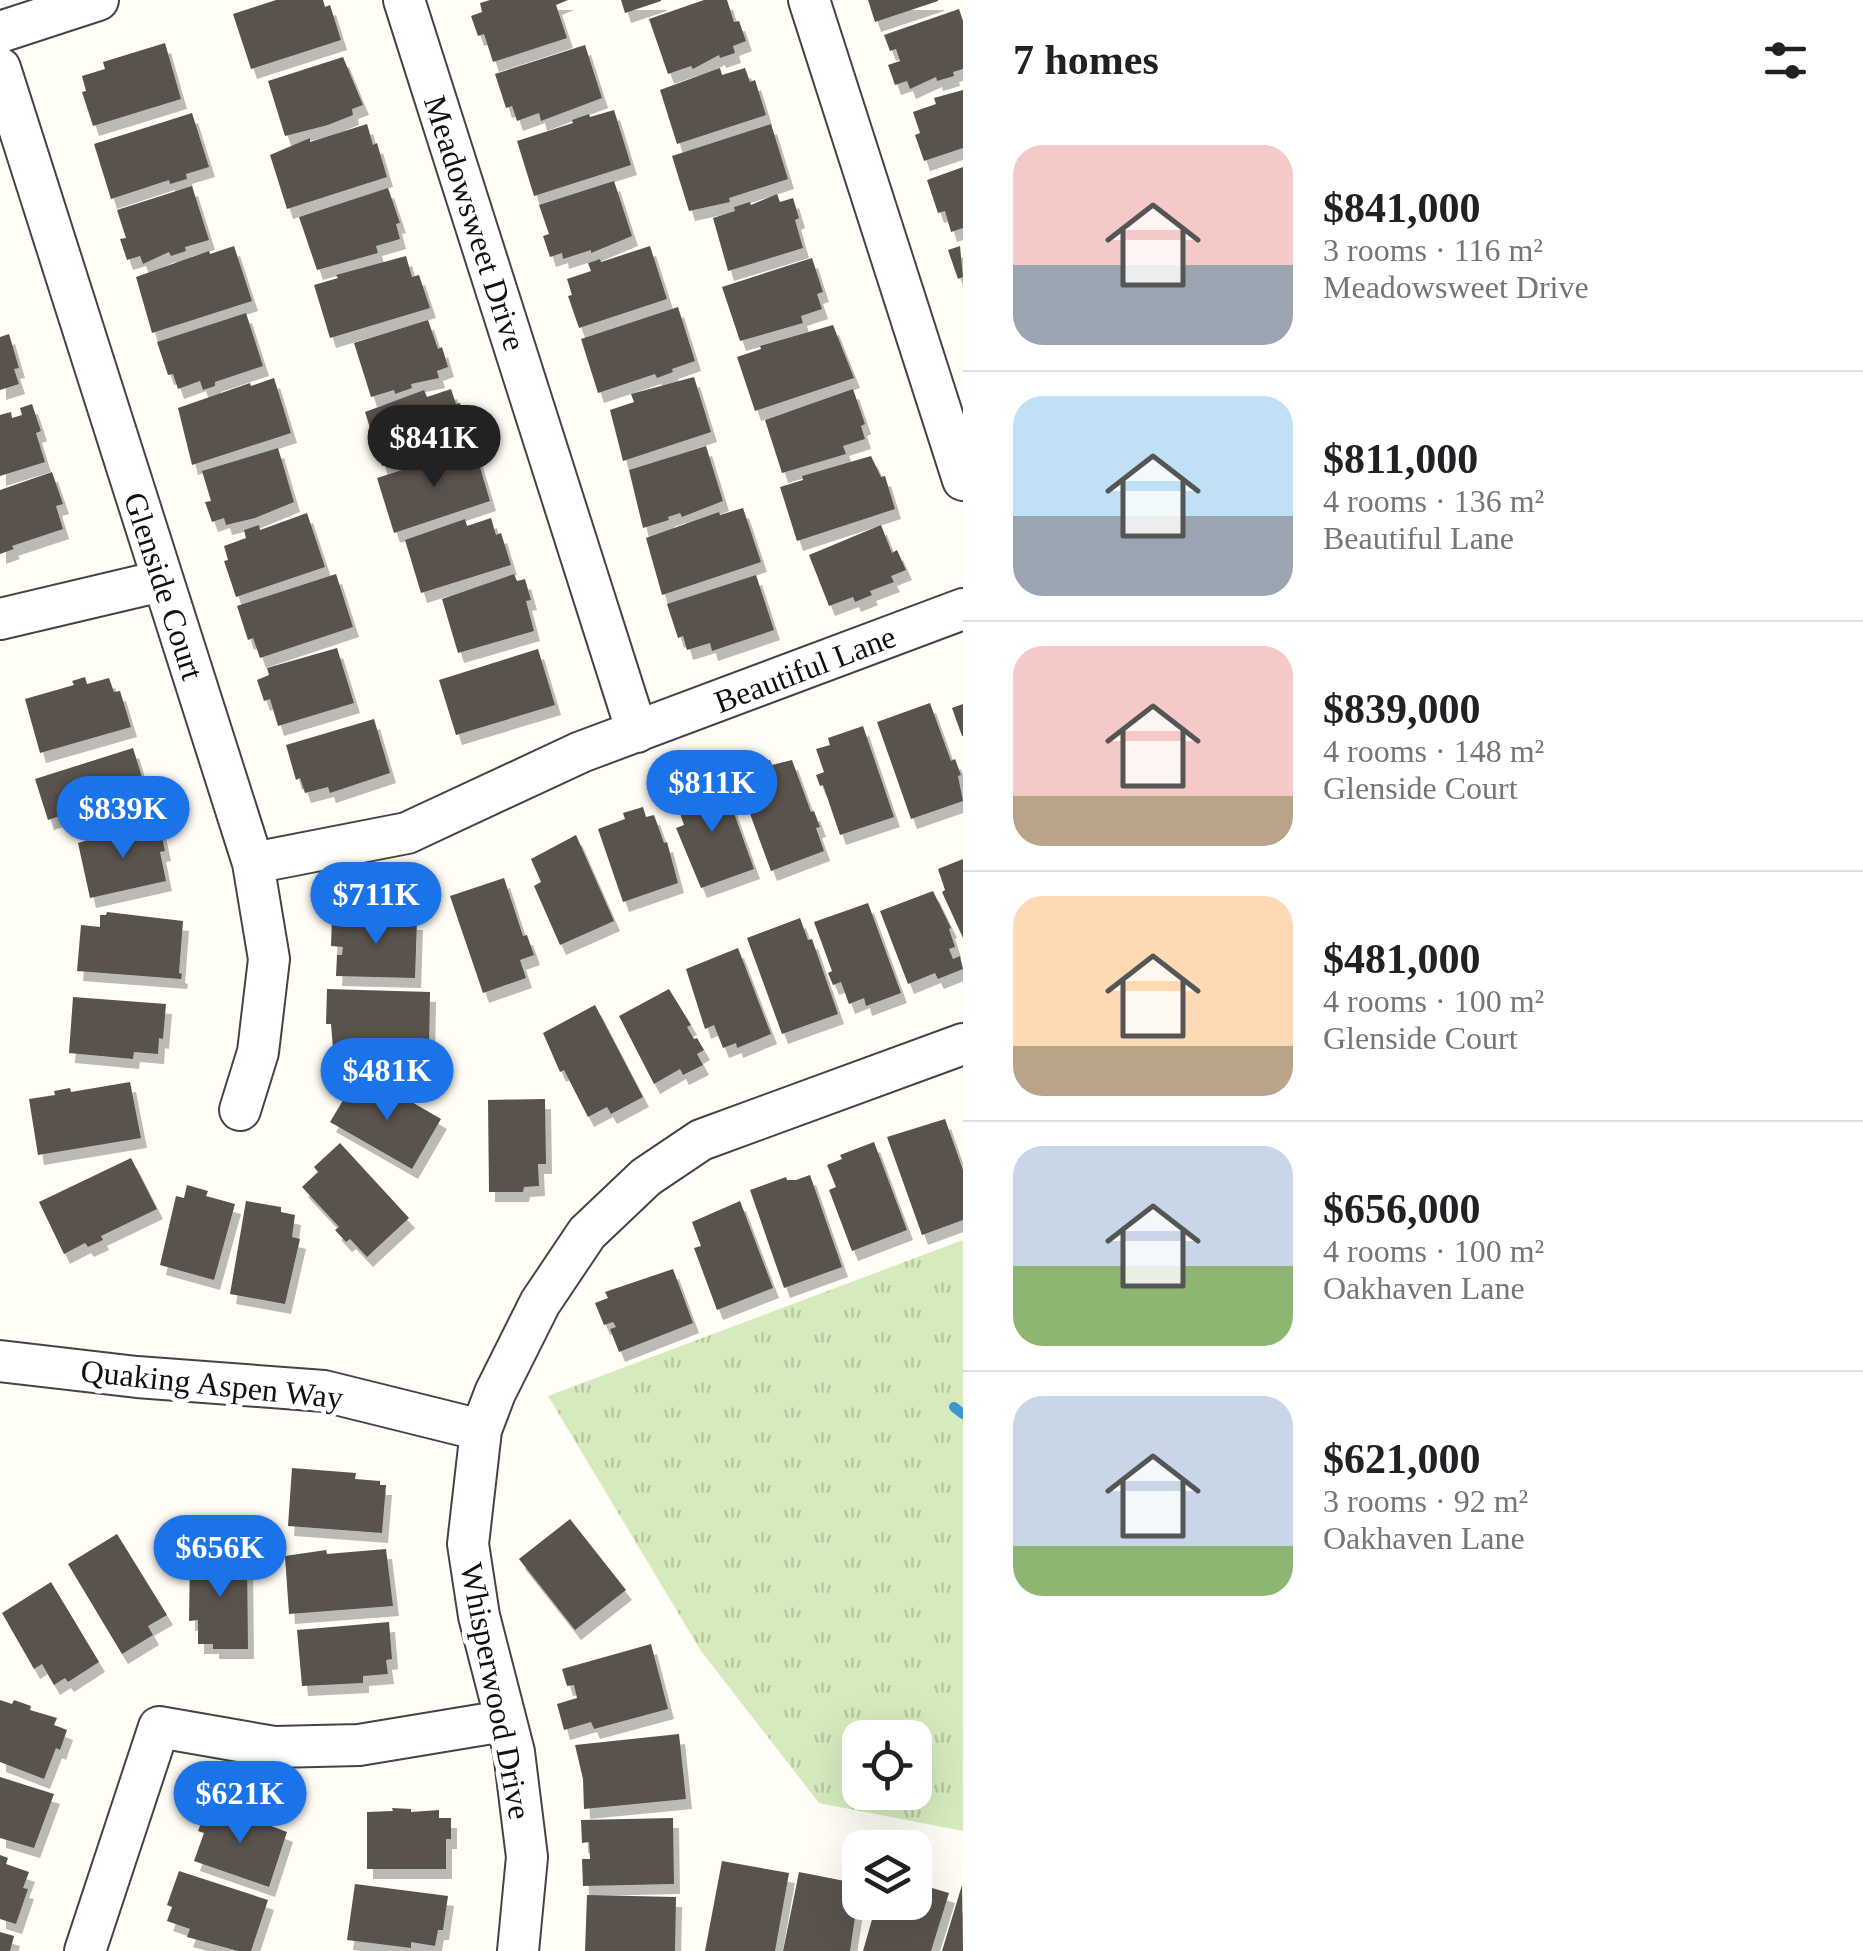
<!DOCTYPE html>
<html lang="en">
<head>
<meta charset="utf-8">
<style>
	body { margin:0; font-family:"Times New Roman",serif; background:#f6f6f6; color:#202124; height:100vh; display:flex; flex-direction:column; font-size:38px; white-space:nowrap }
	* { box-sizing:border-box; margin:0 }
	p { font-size:32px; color:#757577 }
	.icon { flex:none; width:55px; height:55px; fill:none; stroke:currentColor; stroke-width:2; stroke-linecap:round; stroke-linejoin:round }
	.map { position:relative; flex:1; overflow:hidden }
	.sheet { display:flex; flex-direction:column; background:#fff; width:900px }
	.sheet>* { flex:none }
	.fabs { position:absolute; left:842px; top:1720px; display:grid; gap:20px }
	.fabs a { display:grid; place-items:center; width:90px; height:90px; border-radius:20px; background:#fff; box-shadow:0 10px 40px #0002; font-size:50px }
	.price { position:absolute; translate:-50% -85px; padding:0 22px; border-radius:35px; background:#1a73e8; color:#fff; font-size:32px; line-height:65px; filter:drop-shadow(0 2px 5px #0008) }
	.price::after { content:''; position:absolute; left:50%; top:60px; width:30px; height:22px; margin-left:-15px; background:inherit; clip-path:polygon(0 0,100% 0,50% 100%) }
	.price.current { background:#222; color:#fff }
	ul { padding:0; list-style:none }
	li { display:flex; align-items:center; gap:30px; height:250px; padding:0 50px }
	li+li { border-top:2px solid #e0e0e0 }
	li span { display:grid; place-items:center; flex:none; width:280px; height:200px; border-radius:30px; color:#555 }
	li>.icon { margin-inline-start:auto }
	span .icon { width:120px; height:120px; fill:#fffc; stroke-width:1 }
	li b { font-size:42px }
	h2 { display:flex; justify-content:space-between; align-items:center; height:120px; padding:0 50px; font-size:42px }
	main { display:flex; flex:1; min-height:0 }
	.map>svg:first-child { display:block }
	.grass { fill:url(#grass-tufts); fill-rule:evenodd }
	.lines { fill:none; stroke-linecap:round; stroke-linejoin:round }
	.stream { stroke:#3f96cf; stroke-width:10 }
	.building { fill:#5a524d; filter:url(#shadow) }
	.minor-casing { stroke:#444; stroke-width:44 }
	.minor { stroke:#fff; stroke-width:40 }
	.labels { text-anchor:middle; stroke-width:10; stroke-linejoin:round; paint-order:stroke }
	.street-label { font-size:32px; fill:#111; stroke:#fff }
</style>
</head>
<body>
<main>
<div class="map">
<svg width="963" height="1951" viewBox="0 0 963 1951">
	<defs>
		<pattern id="grass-tufts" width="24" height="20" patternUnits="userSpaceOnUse" patternTransform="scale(2.5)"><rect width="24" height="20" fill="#d5ebbd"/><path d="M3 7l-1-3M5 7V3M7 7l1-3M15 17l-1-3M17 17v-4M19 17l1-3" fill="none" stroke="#b6c8a1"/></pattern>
		<filter id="shadow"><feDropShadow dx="6" dy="10" stdDeviation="0" flood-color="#0004"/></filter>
	</defs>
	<rect width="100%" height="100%" fill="#fffdf5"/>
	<path class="grass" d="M963,1240V1831L819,1803L701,1651L548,1396ZM860,1738H915V1792H860Z"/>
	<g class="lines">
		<path class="stream" d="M954,1407L963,1414"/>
	</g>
	<path class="building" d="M276,0H323L325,7L330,5L341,40L251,69L233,14Z
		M490,0H568L556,5L567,38L493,62L484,34L478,36L471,16L482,12L480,3Z
		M621,0H661V1L625,13Z
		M704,0H727L734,22L739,21L746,41L733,46L735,53L720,58L719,55L693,69L691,66L668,74L649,19Z
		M868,0H938V1L875,22Z
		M959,9L963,21V69L953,72L954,76L937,81L936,77L910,89L907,81L895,85L888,65L900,61L896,49L890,51L884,35Z
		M165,43L181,99L93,126L82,92L86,91L82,76L105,69L103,62Z
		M585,45L602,98L541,121L539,113L517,121L512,106L506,108L495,74Z
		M343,57L363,105L352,109L353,115L328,125L285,136L268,81Z
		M720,68L722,75L745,68L750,82L755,80L766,115L677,144L660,90Z
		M963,90V148L924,161L915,135L920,133L913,112L936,104L934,98Z
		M614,110L631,165L534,196L517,141L573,123L572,120L589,114L590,117Z
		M192,113L209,167L186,174L187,179L170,184L169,180L111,199L94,144Z
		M367,124L373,145L377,143L387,177L287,209L270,155L310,138V142Z
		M771,124L788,179L729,198L730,202L689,211L672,156Z
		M963,167V228L951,232L945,211L938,213L927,180Z
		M614,181L632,236L591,253V250L563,259L562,253L550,257L543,236L549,234L539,205Z
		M192,186L209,240L185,247L186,251L171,256L169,252L143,264L140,256L127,260L120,239L126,238L117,210Z
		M388,188L400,223L396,224L400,239L376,246L378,253L317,270L299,217Z
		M777,194L780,202L793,198L799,218L795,220L803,248L728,271L713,218L735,211L734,207L750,202L751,205Z
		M234,246L252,301L152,333L136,277L209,251L210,254Z
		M650,246L667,299L579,328L568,296L572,295L567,279L591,271L588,263L600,259L601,262Z
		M960,246L963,277L958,279L948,250Z
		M406,256L412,277L419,275L430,308L330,338L314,285L338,278L336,275Z
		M812,258L823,292L817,294L822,309L801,316L803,323L740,341L722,287Z
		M678,307L695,361L672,369L673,372L657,378L655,374L598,393L581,339Z
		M246,313L263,366L215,382V386L203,390L200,381L178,389L173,374L168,375L157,342Z
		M428,320L438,349L442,347L448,367L437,371L439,378L411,384L412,388L395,394L394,390L371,397L354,343Z
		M833,325L854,378L755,411L737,357L761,349L760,346Z
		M9,334L19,368L14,369L19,384L0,390V337Z
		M694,377L711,432L623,461L610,410L634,402L631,394Z
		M274,378L291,433L192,465L178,408L250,383L251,386Z
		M451,389L456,404L460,403L471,437L382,466L365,412L424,390L427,397Z
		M853,389L865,424L861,426L865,439L843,446L846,454L782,473L765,420Z
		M32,404L41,431L36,433L45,462L0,476V415L11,412L12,418L22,415L20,408Z
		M706,446L723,501L682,517L680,513L668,517L669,520L643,528L629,470Z
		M474,447L490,501L394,533L377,478Z
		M278,448L294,502L255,518L226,525L224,518L212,522L205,502L211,501L202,471Z
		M871,456L881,477L885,476L895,509L797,541L780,487L803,480L802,476Z
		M52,472L63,504L56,506L63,529L12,546L14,549L0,554V490Z
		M743,508L761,562L662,595L646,538L719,512L720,515Z
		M307,513L325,567L236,597L224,561L228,560L224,546L246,538L244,530L259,525L260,530Z
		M491,518L496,535L501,533L511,565L421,593L405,540L465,519L467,526Z
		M881,525L892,553L897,550L906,570L891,576L894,582L870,591L872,595L855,602L853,597L829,606L809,555Z
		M336,574L353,627L260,658L253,638L248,640L237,606Z
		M514,574L517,581L525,579L531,600L526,601L534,631L458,653L442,599Z
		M756,575L774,630L712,651L710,643L687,650L683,636L678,638L667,604Z
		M337,648L354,703L278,726L270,699L264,701L257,680L269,675L267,668Z
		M538,649L555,705L456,735L439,680Z
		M85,677L87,684L109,678L114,692L120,691L131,727L40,753L25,699L74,685L72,681Z
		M930,703L951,761L955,759L961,775L958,776L963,801L911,819L877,722Z
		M963,704V736H962L952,708Z
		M374,719L390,773L330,793L328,787L305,793L300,778L296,780L286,745Z
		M863,726L894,817L840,835L823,785L820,786L816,775L824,772L816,749L830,745L828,738Z
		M133,748L150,803L92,820L93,825L77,830L76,826L70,828L66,814L48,820L35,779Z
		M770,760L772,765L792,760L811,812L814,811L820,827L816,828L824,851L771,871L735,773Z
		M722,780L754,869L701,888L676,828L684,825L676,802L690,797L688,792Z
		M643,807L646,817L654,815L664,843L667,842L678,883L623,902L598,829L625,819L623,813Z
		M159,823L165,851L160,852L166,881L90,898L78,843L119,831L120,834L138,829L139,835L149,833L147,826Z
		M576,835L614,921L560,945L534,886L541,882L531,859Z
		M963,859V938L942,892L945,890L938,869Z
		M504,878L523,936L527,935L534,955L520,960L526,978L483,993L450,896Z
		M933,891L951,928L949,929L955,947L949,949L953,959L960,956L963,969L938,979L935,973L908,984L880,911Z
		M868,903L901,993L866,1006L864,998L849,1004L841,982L833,985L828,973L832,971L814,922Z
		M107,912L183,921L179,973L182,974L181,979L77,971L81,925L100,927V915H106Z
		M372,914H390V920H417L415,978L336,976L337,955H342L343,947L331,946L332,917H343V925L354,926L355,919L372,920Z
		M800,918L808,940L812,939L838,1014L782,1034L747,938Z
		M738,948L771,1034L737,1048L736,1043L723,1048L714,1025L705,1029L686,969Z
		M327,989L430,992L429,1050L402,1049V1053H387V1050L333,1049L331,1024H326Z
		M669,989L691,1025L687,1027L694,1039L697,1038L704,1050L697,1054L703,1065L683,1075L680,1069L654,1084L619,1016Z
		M73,997L166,1004L163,1039L159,1038L158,1054L134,1052L133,1059L69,1053Z
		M595,1005L643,1097L611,1114L607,1107L588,1117L564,1070L560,1072L543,1033Z
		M360,1081L382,1094L386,1087L441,1119L412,1169L330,1122L348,1092L352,1094Z
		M130,1082L141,1138L38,1155L29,1099L55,1095L54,1091L70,1088L71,1092Z
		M545,1099L546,1164H538L539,1186L524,1187L523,1192H489L488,1100Z
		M945,1119L963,1170V1220L922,1235L887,1137Z
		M874,1142L907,1230L852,1251L829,1190L836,1187L827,1165L842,1159L840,1155Z
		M340,1143L409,1218L367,1257L350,1239L346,1242L335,1230L339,1227L302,1187L318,1172L314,1167Z
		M131,1158L157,1209L101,1236L103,1240L88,1247L85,1243L64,1254L39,1202Z
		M810,1175L842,1267L784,1288L750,1190L786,1177L787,1180H796Z
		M187,1185L208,1191L206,1196L235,1204L214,1280L160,1265L176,1196L184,1198Z
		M246,1201L281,1207V1212L295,1215L292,1237L300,1239L285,1304L230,1294Z
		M740,1201L773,1288L717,1310L694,1248L701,1246L692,1222Z
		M673,1269L693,1323L619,1352L610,1329L616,1327L613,1322L604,1325L595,1303L608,1298L605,1292Z
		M292,1468L356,1473L355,1479L380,1481V1485H386L382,1533L288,1526Z
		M570,1519L626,1590L575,1630L519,1559Z
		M117,1534L167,1615L148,1626L153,1635L122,1654L68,1564Z
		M386,1549L393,1606L289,1614L285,1556L326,1550L327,1554Z
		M190,1555H247L248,1649H213V1644H198V1620L189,1621Z
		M51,1582L99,1662L68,1682L65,1678L54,1685L42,1664L34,1669L2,1613Z
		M389,1622L392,1659L386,1660L388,1674L363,1676V1683L302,1686L297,1630Z
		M651,1644L668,1709L594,1729L591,1722L564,1730L557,1704L577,1698L574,1685L567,1686L562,1669Z
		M0,1700L12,1704L14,1700L31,1706L30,1710L57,1718L54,1725L67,1730L60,1750L56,1748L44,1779L0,1762Z
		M679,1734L686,1799L584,1809L583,1779L575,1745Z
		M0,1777L54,1794L34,1848L0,1838Z
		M208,1804L219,1808L217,1816L226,1819L229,1810L287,1832L269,1887L194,1861L204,1833L198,1831Z
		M392,1808L411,1809V1812L439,1810V1818H451V1839H446V1869H367V1812L393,1811Z
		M673,1818L674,1884L583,1886L582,1859H590L589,1842L582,1843L581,1820Z
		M0,1855L8,1858L6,1864L29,1872L23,1888L28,1889L16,1924L0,1919Z
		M722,1861L789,1873L775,1951H705Z
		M179,1871L268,1900L251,1951H238L187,1937L190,1929L167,1921L172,1907L167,1905Z
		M799,1872L860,1884L850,1951H783Z
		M915,1883L949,1893L931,1951H863L877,1902H915Z
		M355,1884L448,1896L443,1930H438L435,1946L411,1942V1948L347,1940Z
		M962,1885L963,1951H942Z
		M587,1895L676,1897L675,1951H585Z
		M0,1932L14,1936L10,1951H0Z"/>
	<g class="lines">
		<defs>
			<path id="minor" d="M404,0L637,732
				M809,0L963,480
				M0,32L98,0
				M0,68L253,863L269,959L258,1052L240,1110
				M0,619L161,581
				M253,863L407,833L581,752L963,609
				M0,1361L137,1377L324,1391L481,1430
				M85,1951L159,1727L274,1747L359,1745L504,1721
				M518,1951L527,1857L514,1752L479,1616L468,1544L481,1430L495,1393L540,1303L587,1233L646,1177L701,1140L963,1044"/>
		</defs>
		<use href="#minor" class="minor-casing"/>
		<use href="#minor" class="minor"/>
	</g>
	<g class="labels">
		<g class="street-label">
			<text transform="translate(475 223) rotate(72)" y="11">Meadowsweet Drive</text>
			<text transform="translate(164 586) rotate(72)" y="11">Glenside Court</text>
			<text transform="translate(805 669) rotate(-21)" y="11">Beautiful Lane</text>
			<text transform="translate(212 1384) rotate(6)" y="11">Quaking Aspen Way</text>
			<text transform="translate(496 1691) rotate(79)" y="11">Whisperwood Drive</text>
		</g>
	</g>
</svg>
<div class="fabs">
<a><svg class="icon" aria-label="locate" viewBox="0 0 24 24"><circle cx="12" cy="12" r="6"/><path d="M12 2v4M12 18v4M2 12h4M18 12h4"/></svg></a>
<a><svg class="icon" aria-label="layers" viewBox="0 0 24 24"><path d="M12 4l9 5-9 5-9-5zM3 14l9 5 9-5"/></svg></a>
</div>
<b class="price current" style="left:434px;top:490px">$841K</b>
<b class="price" style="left:712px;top:835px">$811K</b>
<b class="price" style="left:123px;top:861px">$839K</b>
<b class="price" style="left:376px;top:947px">$711K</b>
<b class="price" style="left:387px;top:1123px">$481K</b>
<b class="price" style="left:220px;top:1600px">$656K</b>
<b class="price" style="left:240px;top:1846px">$621K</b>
</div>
<section class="sheet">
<h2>7 homes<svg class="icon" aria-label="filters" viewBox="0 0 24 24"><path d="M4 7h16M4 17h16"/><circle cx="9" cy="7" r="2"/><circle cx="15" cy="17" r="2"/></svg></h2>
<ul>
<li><span style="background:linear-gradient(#f6c9c9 60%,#9aa5b1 0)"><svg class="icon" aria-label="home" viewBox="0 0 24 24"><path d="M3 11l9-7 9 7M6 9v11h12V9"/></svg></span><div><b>$841,000</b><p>3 rooms · 116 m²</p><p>Meadowsweet Drive</p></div></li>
<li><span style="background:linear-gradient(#bfe0f5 60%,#9aa5b1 0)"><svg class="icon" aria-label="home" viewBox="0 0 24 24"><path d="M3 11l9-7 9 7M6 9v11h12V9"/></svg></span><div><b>$811,000</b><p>4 rooms · 136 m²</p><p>Beautiful Lane</p></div></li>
<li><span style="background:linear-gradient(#f6c9c9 75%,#b9a48a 0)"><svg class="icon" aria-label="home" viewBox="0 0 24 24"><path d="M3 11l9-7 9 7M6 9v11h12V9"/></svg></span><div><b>$839,000</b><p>4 rooms · 148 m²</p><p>Glenside Court</p></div></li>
<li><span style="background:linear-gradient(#ffd9b3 75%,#b9a48a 0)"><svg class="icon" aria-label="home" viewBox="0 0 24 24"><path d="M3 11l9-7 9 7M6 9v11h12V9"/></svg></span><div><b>$481,000</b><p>4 rooms · 100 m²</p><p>Glenside Court</p></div></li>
<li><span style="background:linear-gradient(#c9d6e8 60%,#8fb573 0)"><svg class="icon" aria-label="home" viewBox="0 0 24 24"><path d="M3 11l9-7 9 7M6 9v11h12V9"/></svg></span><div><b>$656,000</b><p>4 rooms · 100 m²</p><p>Oakhaven Lane</p></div></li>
<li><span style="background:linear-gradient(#c9d6e8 75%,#8fb573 0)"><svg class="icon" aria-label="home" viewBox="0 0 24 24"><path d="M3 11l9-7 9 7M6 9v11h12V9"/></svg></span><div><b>$621,000</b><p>3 rooms · 92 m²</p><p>Oakhaven Lane</p></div></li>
</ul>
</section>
</main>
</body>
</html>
